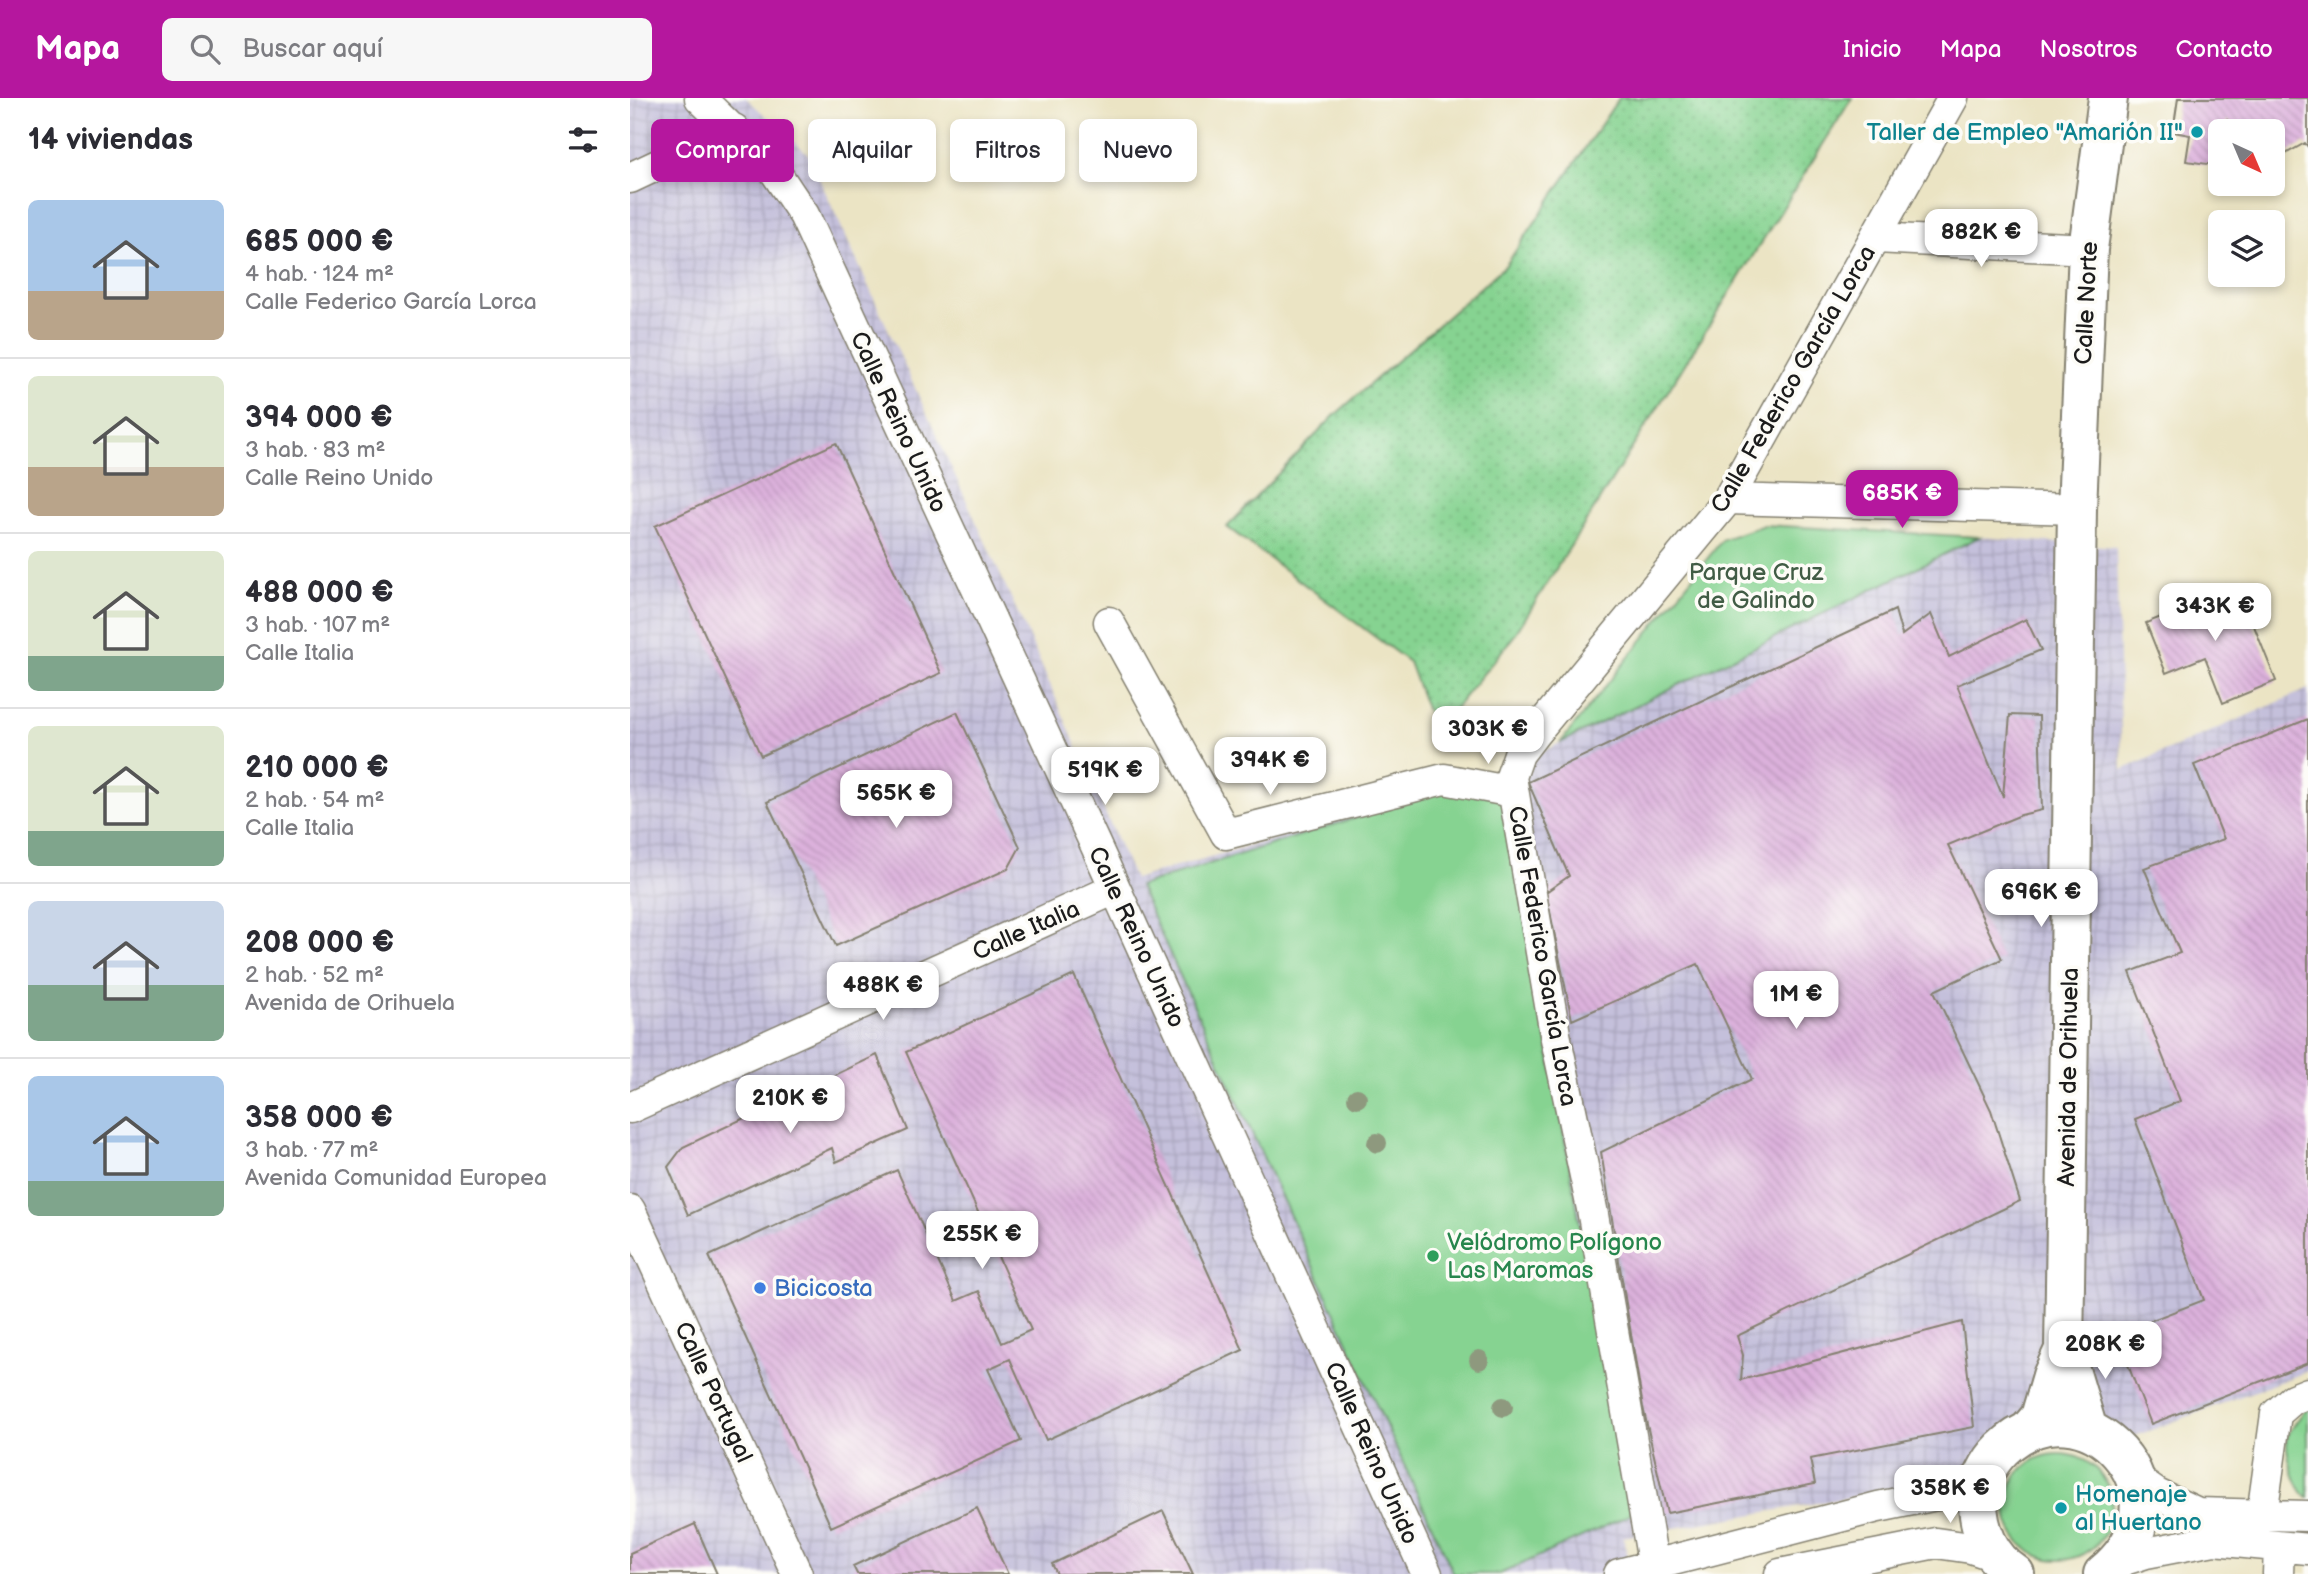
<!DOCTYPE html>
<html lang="es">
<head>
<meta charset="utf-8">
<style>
	body { margin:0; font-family:"Balsamiq Sans",sans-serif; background:#f7f7f7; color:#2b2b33; height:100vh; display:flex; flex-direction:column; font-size:26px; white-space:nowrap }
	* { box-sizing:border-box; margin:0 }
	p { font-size:23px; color:#7c7c81 }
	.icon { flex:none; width:38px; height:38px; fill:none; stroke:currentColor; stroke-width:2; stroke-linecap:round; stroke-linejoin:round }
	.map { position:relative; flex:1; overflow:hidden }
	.side { display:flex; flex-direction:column; background:#fff; width:630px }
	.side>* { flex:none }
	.guide { position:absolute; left:21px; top:21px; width:665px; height:63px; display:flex; gap:14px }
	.needle { width:46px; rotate:136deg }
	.buttons { position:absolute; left:1578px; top:21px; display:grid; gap:14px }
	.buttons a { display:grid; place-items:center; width:77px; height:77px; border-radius:10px; background:#fff; box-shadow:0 4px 10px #0003; font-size:35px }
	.price { position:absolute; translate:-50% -60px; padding:0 16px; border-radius:14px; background:#fff; color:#222; font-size:23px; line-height:46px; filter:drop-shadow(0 2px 4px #0008) }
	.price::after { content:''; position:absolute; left:50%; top:42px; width:21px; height:16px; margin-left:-10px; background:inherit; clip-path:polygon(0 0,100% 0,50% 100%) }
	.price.selected { background:#b5179e; color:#fff }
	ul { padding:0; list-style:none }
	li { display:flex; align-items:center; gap:21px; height:175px; padding:0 28px }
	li+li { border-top:2px solid #e1e1e2 }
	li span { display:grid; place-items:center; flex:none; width:196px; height:140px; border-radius:10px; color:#555 }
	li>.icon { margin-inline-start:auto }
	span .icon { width:84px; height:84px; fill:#fffc; stroke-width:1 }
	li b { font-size:30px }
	h2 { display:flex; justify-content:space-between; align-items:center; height:84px; padding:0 28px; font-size:30px }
	.pill { padding:0 24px; border-radius:10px; background:#fff; box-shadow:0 4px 10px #0003; font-size:24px; line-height:63px }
	.pill.selected { background:#b5179e; color:#fff }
	header { display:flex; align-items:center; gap:42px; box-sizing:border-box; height:98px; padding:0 35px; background:#b5179e; color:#fff }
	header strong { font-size:33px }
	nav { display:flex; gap:38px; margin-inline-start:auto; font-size:24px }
	.search { width:490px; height:63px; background:#f7f7f7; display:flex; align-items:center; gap:18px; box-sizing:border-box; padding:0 24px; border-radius:10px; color:#7c7c81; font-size:26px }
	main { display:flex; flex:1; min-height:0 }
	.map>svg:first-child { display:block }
	.industrial { fill:url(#industrial-grid) }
	.grass { fill:url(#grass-dots); stroke:#517856; stroke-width:2 }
	.green { fill:#86d391; stroke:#517856; stroke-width:2 }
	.building { fill:url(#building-back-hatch) }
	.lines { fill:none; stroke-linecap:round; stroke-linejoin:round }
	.minor-casing { stroke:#848070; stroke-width:33 }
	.secondary-casing { stroke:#848070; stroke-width:42 }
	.minor { stroke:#fff; stroke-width:30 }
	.secondary { stroke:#fff; stroke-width:38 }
	.tree { fill:#8e997e }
	.culture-dot { fill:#0f9aa8; stroke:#fdfcf7; stroke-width:2.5 }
	.leisure-dot { fill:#2e9e5b; stroke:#fdfcf7; stroke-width:2.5 }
	.shop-dot { fill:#3f7fe0; stroke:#fdfcf7; stroke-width:2.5 }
	.labels { text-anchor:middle; stroke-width:7; stroke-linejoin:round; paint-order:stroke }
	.culture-label { font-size:24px; fill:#0d838f; stroke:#fdfcf7; text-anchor:end }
	.street-label { font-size:24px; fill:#1c1c1c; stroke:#fdfcf7 }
	.park-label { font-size:24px; fill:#415c45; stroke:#fdfcf7 }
	.leisure-label { font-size:24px; fill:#27864d; stroke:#fdfcf7; text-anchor:start }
	.shop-label { font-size:24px; fill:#366cbe; stroke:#fdfcf7; text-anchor:start }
</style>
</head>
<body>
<header>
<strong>Mapa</strong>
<div class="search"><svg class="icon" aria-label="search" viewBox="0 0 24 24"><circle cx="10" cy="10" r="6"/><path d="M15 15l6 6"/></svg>Buscar aquí</div>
<nav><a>Inicio</a><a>Mapa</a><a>Nosotros</a><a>Contacto</a></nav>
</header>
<main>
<section class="side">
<h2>14 viviendas<svg class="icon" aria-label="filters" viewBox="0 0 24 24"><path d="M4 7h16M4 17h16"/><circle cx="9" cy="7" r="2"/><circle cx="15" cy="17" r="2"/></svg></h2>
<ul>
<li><span style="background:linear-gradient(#a9c7e8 65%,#b9a48a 0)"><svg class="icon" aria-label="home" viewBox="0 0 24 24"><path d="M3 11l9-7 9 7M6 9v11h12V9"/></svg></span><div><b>685 000 €</b><p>4 hab. · 124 m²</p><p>Calle Federico García Lorca</p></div></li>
<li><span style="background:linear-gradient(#dfe7d0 65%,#b9a48a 0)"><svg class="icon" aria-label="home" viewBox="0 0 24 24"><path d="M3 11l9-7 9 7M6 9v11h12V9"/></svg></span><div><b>394 000 €</b><p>3 hab. · 83 m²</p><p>Calle Reino Unido</p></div></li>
<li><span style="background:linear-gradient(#dfe7d0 75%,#7fa58c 0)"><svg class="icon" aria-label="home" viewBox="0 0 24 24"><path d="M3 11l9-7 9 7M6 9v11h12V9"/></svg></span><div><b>488 000 €</b><p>3 hab. · 107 m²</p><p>Calle Italia</p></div></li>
<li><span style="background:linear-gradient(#dfe7d0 75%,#7fa58c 0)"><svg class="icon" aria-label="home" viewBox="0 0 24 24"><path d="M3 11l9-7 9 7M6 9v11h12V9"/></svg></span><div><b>210 000 €</b><p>2 hab. · 54 m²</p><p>Calle Italia</p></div></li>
<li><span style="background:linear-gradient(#c9d6e8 60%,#7fa58c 0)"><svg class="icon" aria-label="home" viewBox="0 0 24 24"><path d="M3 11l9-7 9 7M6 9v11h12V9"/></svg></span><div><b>208 000 €</b><p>2 hab. · 52 m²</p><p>Avenida de Orihuela</p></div></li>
<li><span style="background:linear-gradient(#a9c7e8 75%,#7fa58c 0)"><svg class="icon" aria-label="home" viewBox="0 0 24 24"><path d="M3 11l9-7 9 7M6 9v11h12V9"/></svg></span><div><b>358 000 €</b><p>3 hab. · 77 m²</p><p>Avenida Comunidad Europea</p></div></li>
</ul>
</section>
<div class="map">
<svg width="1678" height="1476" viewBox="0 0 1678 1476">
	<defs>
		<pattern id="industrial-grid" width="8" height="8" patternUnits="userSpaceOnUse" patternTransform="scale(1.75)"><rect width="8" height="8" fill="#c4c0db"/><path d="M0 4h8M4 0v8" fill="none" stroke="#a8a4bb"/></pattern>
		<pattern id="grass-dots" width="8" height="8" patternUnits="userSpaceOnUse" patternTransform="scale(1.75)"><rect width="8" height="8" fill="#86d391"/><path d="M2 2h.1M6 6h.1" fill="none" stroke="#73b57c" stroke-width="1.8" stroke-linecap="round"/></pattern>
		<pattern id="building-back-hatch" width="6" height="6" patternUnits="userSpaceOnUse" patternTransform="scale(1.75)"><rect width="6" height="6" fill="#dcb1dc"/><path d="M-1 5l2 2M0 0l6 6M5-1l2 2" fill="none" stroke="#bc98bc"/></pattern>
	</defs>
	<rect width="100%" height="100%" fill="#fdfcf7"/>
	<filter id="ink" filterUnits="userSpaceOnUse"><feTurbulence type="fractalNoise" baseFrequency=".0143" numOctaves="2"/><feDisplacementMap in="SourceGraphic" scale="14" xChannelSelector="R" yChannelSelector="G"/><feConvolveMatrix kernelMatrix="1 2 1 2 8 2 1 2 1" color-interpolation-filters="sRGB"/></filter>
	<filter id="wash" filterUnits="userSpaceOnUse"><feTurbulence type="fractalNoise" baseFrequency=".00686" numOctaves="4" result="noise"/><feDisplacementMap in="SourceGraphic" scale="28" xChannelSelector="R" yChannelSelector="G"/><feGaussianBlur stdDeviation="1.57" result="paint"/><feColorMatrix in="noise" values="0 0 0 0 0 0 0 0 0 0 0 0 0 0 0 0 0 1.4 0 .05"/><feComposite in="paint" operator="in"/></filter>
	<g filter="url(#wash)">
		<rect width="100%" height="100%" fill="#ebe4c4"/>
		<path class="industrial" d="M0,0H116L178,56L404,550L504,781L869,675L1349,439L1486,449L1492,672L1678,591V1273L1500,1340L1459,1317L1337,1379L993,1439L1002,1476H0Z"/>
		<path class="grass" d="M989,0H1222L884,538L805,635L779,564L597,429L705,317L876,167Z"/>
		<path class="green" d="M1134,427L1349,439L930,645L1093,441Z
			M869,675L1002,1416L870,1476H824L509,788Z
			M1678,1311V1400C1666,1392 1653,1351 1658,1337C1662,1329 1669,1321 1674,1313Z
			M1376 1409a53 53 0 1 1 106 0a53 53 0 1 1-106 0Z"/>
		<g id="blocks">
			<path class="building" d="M1548,0H1678V49L1675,45L1643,63V33H1607L1597,22L1595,33H1591L1584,67L1556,63L1560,37L1543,34Z
				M206,345L311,575L131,658L25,428Z
				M1608,488L1646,583L1593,605L1575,559L1536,575L1516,525Z
				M1265,512L1272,537L1301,516L1319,559L1396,521L1411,552L1327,587L1373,699L1380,617L1409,618L1412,712L1391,717L1318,747L1372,861L1304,893L1361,1012L1390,1103L1107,1238L1113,1257L1111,1282L1332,1224L1344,1329L1180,1361L1185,1386L1037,1415L1013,1309L971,1054L1122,981L1068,866L942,922L916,794L939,778L898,684Z
				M327,614L390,749L378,771L206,848L137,704Z
				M1678,621V1265L1521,1326L1486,1236L1574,1202L1505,1021L1550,1003L1500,874L1550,855L1514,770L1594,741L1564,667Z
				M444,877L613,1252L416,1342L380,1261L358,1271L391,1343L201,1429L79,1158L267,1072L326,1203L349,1193L372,1245L401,1232L276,954Z
				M247,957L278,1032L206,1064L202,1050L58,1117L38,1069L53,1049Z
				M347,1410L378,1476H227L223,1468Z
				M533,1413L563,1476H427L422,1466Z
				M65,1426L87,1476H0V1455Z"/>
		</g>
	</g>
	<g filter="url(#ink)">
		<use href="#blocks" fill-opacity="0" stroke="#848070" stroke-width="2"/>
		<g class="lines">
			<defs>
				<path id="minor" d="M70,0L144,72L174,117L465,746L797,1476
					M0,80L104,31
					M1246,140L1458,151
					M1098,401L1447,411
					M479,524L596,736L814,681L883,694
					M0,1010L485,791
					M0,1112L167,1476
					M1507,1382L1527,1396L1568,1415L1678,1418
					M1632,1417L1646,1316L1663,1301L1678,1295
					M1488,1464L1516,1455L1584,1442L1678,1451
					M989,1476L1248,1409L1331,1392L1355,1374
					M1025,1476L962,1111L925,936L881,679L889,656L905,635L1098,401L1323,0
					M1150,1476L1306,1445L1341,1450L1365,1458
					M1648,1476L1649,1449"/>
				<path id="secondary" d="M1458,1332L1434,1252L1447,411L1458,151L1478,0
					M1398,1333L1410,1319L1422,1278L1434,1252
					M1385,1476C1360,1460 1348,1432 1348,1403C1349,1384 1358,1365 1372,1351C1453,1273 1570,1397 1473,1476"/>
			</defs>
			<use href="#minor" class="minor-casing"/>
			<use href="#secondary" class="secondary-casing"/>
			<use href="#minor" class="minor"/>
			<use href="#secondary" class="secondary"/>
		</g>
		<g class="tree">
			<circle cx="727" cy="1000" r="10"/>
			<circle cx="747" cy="1045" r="10"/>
			<circle cx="849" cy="1262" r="10"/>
			<circle cx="873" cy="1309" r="10"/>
		</g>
	</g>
	<g class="culture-dot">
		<circle cx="1567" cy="34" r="7"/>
		<circle cx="1431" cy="1410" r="7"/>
	</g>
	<circle class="leisure-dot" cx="803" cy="1158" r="7"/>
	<circle class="shop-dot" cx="130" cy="1190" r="7"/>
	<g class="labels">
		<g class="culture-label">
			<text x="1553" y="42">Taller de Empleo "Amarión II"</text>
			<text x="1445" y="1404" text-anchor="start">Homenaje<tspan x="1445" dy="28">al Huertano</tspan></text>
		</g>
		<g class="street-label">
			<text transform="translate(1456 205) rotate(-87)" y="8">Calle Norte</text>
			<text transform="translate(1163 281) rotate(-60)" y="8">Calle Federico García Lorca</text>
			<text transform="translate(269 324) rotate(65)" y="8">Calle Reino Unido</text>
			<text transform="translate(396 832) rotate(-24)" y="8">Calle Italia</text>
			<text transform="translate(507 839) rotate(65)" y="8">Calle Reino Unido</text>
			<text transform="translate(913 858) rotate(80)" y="8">Calle Federico García Lorca</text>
			<text transform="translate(1438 979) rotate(-89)" y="8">Avenida de Orihuela</text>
			<text transform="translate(84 1294) rotate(65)" y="8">Calle Portugal</text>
			<text transform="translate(742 1355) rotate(66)" y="8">Calle Reino Unido</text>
		</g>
		<g class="park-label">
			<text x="1126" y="482">Parque Cruz<tspan x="1126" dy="28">de Galindo</tspan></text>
		</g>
		<g class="leisure-label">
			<text x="817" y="1152">Velódromo Polígono<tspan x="817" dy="28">Las Maromas</tspan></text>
		</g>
		<g class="shop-label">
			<text x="144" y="1198">Bicicosta</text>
		</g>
	</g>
</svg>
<div class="buttons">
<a><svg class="needle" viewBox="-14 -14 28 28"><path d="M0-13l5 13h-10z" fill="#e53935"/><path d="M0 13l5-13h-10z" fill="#7c7c81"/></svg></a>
<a><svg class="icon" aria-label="layers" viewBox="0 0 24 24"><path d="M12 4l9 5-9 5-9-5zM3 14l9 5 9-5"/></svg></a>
</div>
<b class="price" style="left:1351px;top:171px">882K €</b>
<b class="price selected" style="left:1272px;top:432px">685K €</b>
<b class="price" style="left:1585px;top:545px">343K €</b>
<b class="price" style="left:858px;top:668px">303K €</b>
<b class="price" style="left:640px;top:699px">394K €</b>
<b class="price" style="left:475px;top:709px">519K €</b>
<b class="price" style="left:266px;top:732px">565K €</b>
<b class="price" style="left:1411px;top:831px">696K €</b>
<b class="price" style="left:253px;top:924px">488K €</b>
<b class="price" style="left:1166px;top:933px">1M €</b>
<b class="price" style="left:160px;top:1037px">210K €</b>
<b class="price" style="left:352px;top:1173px">255K €</b>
<b class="price" style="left:1475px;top:1283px">208K €</b>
<b class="price" style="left:1320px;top:1427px">358K €</b>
<div class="guide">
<a class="pill selected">Comprar</a>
<a class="pill">Alquilar</a>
<a class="pill">Filtros</a>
<a class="pill">Nuevo</a>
</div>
</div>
</main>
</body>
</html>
